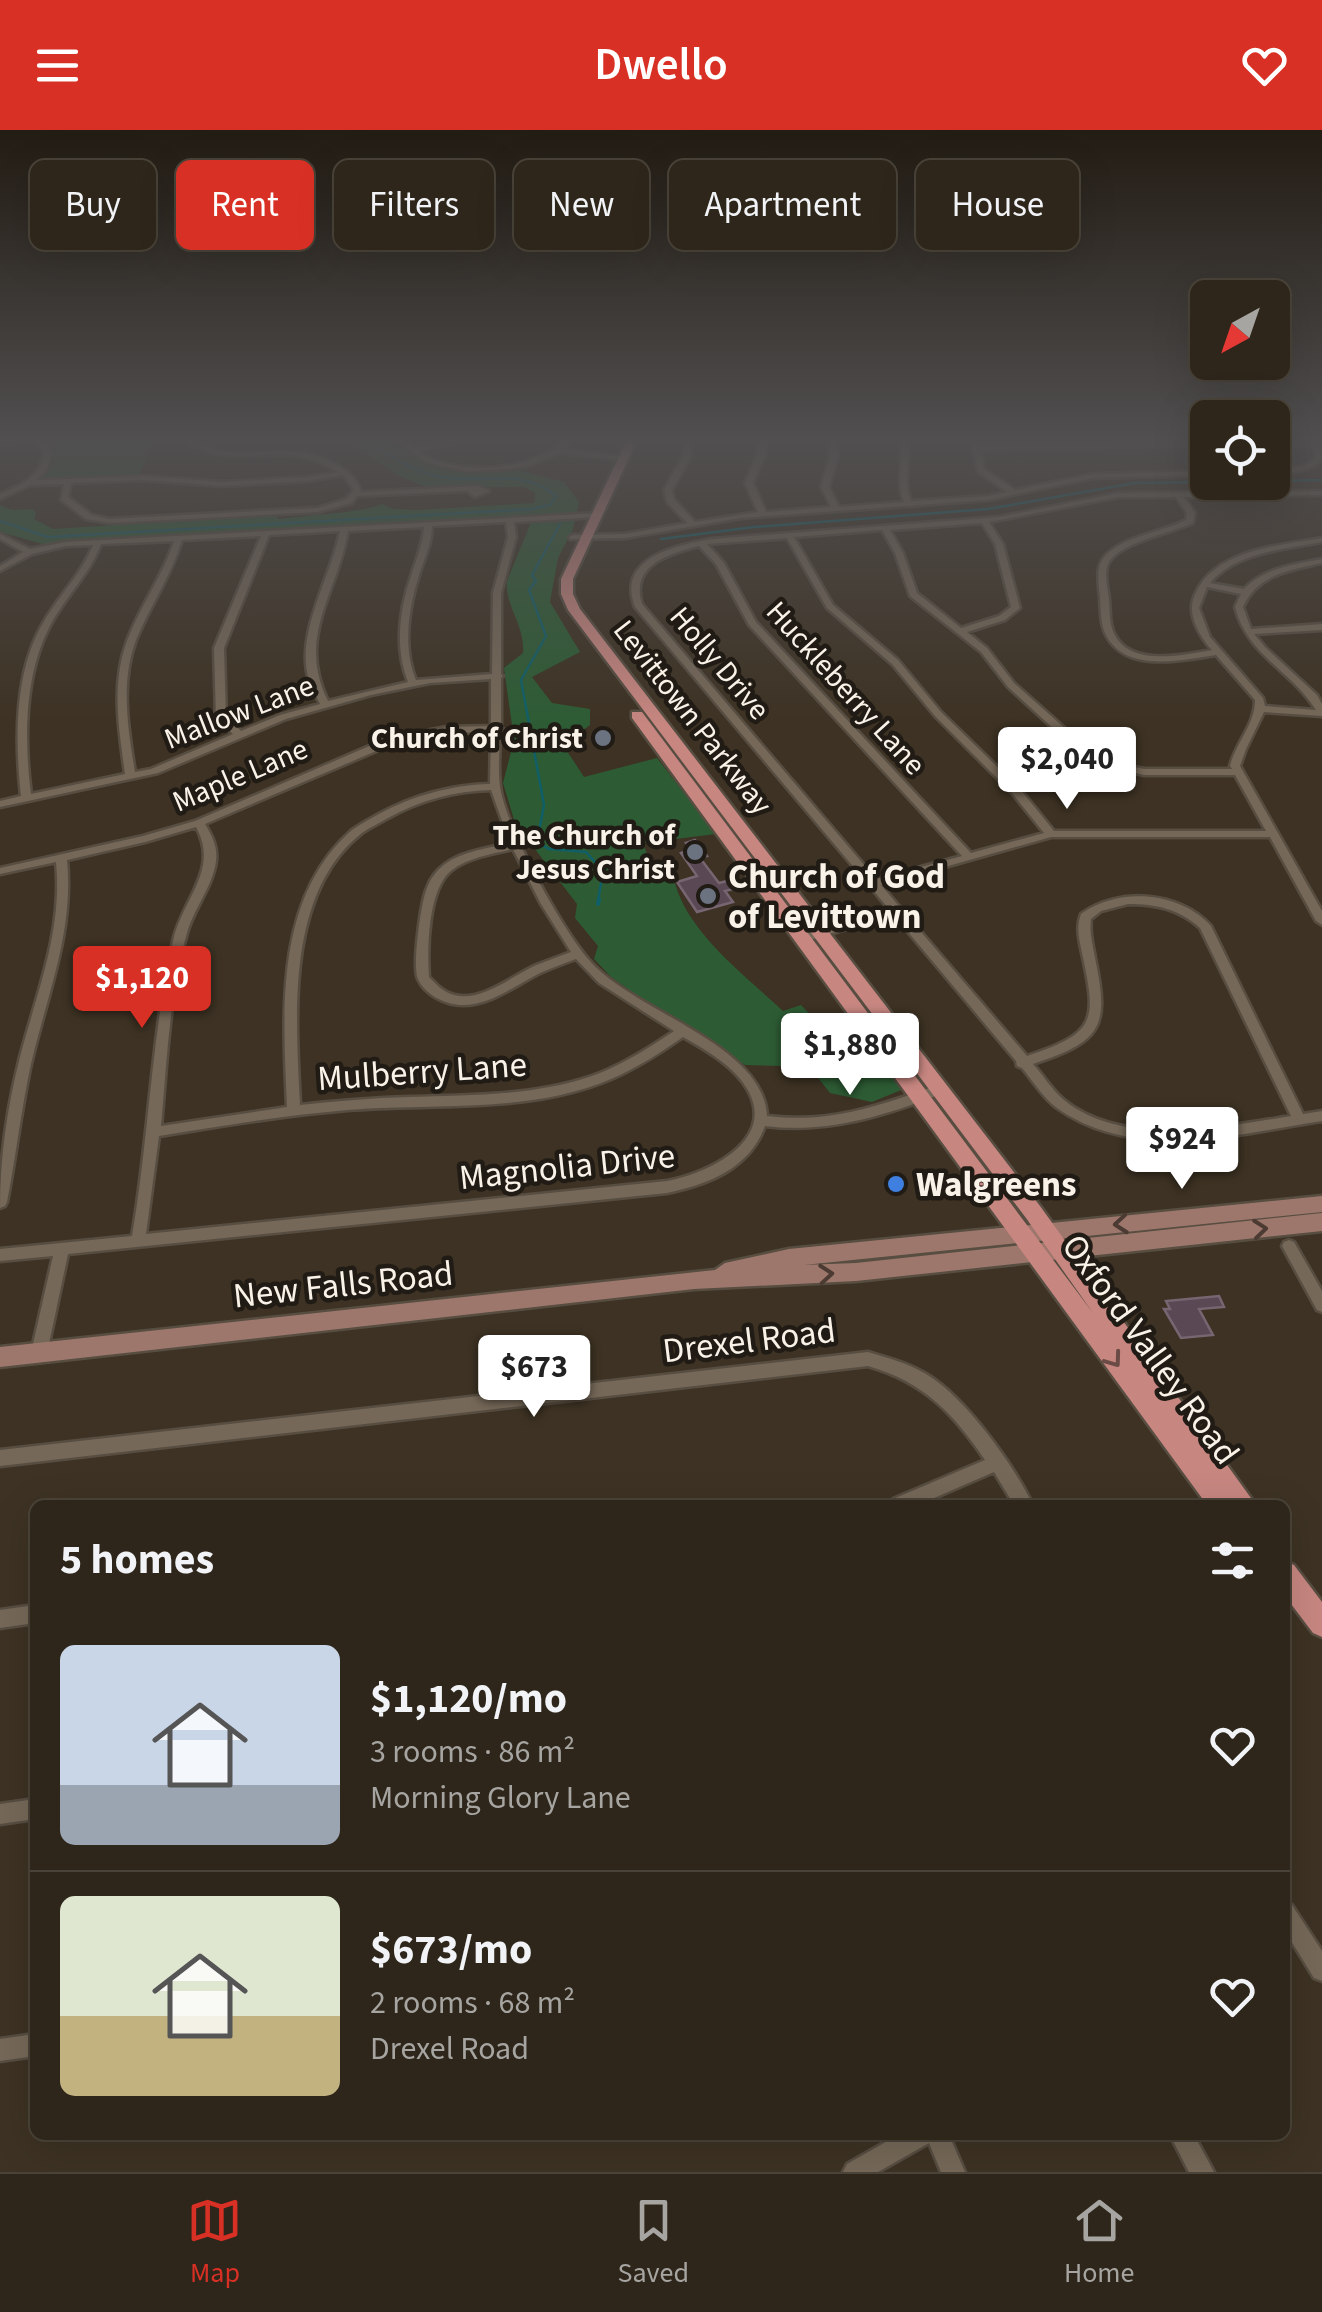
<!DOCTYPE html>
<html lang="en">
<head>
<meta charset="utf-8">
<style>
	body { margin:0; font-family:"Source Sans 3",sans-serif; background:#362e23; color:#f1f3f6; height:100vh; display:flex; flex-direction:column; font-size:38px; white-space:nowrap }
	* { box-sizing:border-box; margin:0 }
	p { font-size:32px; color:#a7a5a2 }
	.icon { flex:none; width:55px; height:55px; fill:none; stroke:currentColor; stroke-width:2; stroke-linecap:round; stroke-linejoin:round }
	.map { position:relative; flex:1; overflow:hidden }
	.sheet { position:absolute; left:30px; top:1370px; width:1260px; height:640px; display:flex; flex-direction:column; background:#2e261a; border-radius:15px; box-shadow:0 10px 40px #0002,0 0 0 2px #494339 }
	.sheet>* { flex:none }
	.guide { position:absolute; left:30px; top:30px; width:1262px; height:90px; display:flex; gap:20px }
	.needle { width:65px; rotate:220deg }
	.tools { position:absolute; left:1190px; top:150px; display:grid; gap:20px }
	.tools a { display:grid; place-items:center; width:100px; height:100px; border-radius:15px; background:#2e261a; box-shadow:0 10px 40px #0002,0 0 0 2px #494339; font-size:50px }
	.price { position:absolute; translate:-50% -85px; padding:0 22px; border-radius:10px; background:#fff; color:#222; font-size:32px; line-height:65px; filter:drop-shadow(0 2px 5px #0008) }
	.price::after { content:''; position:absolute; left:50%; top:60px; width:30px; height:22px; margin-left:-15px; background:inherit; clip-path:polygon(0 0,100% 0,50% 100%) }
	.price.on { background:#d93025; color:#fff }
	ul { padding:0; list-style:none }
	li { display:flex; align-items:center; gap:30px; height:250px; padding:0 30px }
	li+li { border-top:2px solid #494339 }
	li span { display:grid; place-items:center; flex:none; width:280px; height:200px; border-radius:15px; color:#555 }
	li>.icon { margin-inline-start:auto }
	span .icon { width:120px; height:120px; fill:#fffc; stroke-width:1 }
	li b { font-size:42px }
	h2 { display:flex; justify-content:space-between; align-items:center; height:120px; padding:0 30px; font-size:42px }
	.chip { padding:0 35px; border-radius:15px; background:#2e261a; box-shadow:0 10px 40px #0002,0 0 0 2px #494339; font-size:35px; line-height:90px }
	.chip.on { background:#d93025; color:#fff }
	header { display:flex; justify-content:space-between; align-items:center; height:130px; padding:0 30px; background:#d93025; color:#fff; font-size:45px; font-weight:600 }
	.tab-bar { display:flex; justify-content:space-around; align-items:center; height:140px; border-top:2px solid #494339; background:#2e261a; font-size:28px; color:#a7a5a2 }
	.tab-bar a { display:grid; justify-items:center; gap:5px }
	.tab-bar .on { color:#d93025 }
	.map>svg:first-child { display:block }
	.green { fill:#2d5c34 }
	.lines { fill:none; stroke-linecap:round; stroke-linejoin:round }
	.stream-far1 { stroke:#105f68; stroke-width:2.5 }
	.stream { stroke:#105f68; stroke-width:4 }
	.building { fill:#5a4954; stroke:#776571; stroke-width:2.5 }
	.minor-casing { stroke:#574d41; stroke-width:5 }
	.secondary-casing { stroke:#574d41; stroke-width:5 }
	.primary-casing { stroke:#574d41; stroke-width:5 }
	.minor { fill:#756858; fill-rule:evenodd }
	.secondary { fill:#9e776c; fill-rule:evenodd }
	.primary { fill:#c78680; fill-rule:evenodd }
	.oneway { stroke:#4c3b33 }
	.oneway2 { stroke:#6b4b45 }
	.worship-dot { fill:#6b7280; stroke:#201b14; stroke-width:4 }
	.shop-dot { fill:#3f7fe0; stroke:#201b14; stroke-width:4 }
	.labels { text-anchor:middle; stroke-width:9; stroke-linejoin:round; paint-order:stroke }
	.far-street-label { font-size:30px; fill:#f9f2e9; stroke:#201b14 }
	.far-poi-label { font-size:30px; font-weight:bold; fill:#f9f2e9; stroke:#201b14; text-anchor:end }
	.poi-label { font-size:35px; font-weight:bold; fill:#f9f2e9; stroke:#201b14; text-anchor:start }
	.street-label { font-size:35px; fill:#f9f2e9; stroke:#201b14 }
</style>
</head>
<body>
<header><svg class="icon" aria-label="menu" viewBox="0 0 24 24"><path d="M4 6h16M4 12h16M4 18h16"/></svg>Dwello<svg class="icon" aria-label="heart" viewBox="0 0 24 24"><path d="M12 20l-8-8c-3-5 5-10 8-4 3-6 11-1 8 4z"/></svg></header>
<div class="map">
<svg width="1322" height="2042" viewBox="0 0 1322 2042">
	<rect width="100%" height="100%" fill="#3d3223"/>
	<path class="green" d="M43,308H181L153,315L138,347L38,350L54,333V324Z
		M344,308H385L435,337L483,342L519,340L564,352L579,372L573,399L558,428L550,472L580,522L532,547L552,573L590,579V595L563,615L584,647L657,628L716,704L643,713L653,741L672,736C676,795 743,843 783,881L801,875L818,893L851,886L906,958L872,972L830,963L815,944L784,936L745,935L652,876L611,847L594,829L598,816L575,788L577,774L515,693L503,653L514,610L504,538L523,523C525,494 505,477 507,451L534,385L43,414L0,402V375L12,380L32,379L36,383L34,389L53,399L274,385L279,389C305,385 362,383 382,374L394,379L417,380L534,373L535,363L524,357H426L397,345Z"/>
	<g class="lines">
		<path class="stream-far1" d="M1272,351L1322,350
			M0,391L48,407L533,379L550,375L556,366C522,337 481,354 441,347C412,342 387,323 362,308
			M560,394L532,445L536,451L529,460L546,506L521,550L544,675L537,712L549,719L586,722L603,741L598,771
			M661,409L754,397L988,379L1135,353L1209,352"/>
		<path class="stream" d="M598,774L599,769"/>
	</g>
	<path class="building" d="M695,710L707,726L700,728L719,753L727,751L733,759L725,761L733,772L697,782L677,752L697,746L681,723L691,720L686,713Z
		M1219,1166L1224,1177L1199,1179L1213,1205L1181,1208L1164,1179H1170L1166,1171Z"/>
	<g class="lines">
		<defs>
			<path id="minor" d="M13,308H40L52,322L47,339L37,350L144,346L222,352L308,347L338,342C326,335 314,329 300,326C259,320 216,337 182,308C195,308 204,319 218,321C263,327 300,311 342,338C352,344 358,351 361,362L477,356L489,361L475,367L467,361L357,366L352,373L318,382L109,393L86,389L61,370L64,354L30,355L0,369V364C21,355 41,347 44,322L34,310L0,314V310ZM343,345L354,360L346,369L318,378L109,389L92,385L68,367L71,353L144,350L222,356L308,351Z
				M393,308H401L414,319L455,308H468L419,322C456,347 535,342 566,308H573L564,319L628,328L624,330L559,323L528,336L508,339L468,341L428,333Z
				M686,308H693L691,326L672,360L674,369L695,392L758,382L745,353L758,323V308H766V323L753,353L766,382L831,377L821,357L830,326L829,308H837L838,326L829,357L839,377L904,372C895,351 905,330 900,308H907C912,330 902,350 911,371L988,366L1007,362L978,342L970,308H977L979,316L1208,311V315L980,320L984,339L1015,360L1093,344L1208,341V345L1093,348L988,370L741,388L625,408L570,409L569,407L573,405L625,404L687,393L667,372L664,360L683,326Z
				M1310,308H1317L1322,329C1310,343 1290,343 1272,343V339C1288,338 1306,339 1316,327L1313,317L1272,314V310L1311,313Z
				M1322,361V365L1184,367L1195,383L1193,393C1171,403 1122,412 1109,432C1103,443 1108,458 1109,470C1110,480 1109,491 1113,501C1127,538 1183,525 1212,520C1201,508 1188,487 1193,470C1209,420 1277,416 1322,408V412C1285,419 1236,422 1210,453L1244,459C1264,438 1295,434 1322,429V433C1291,440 1257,444 1243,477L1251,499L1322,494V500L1254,504L1266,518L1317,565L1322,574V586L1264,582L1246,619L1240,636L1322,781V795L1316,791L1270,707H1051L881,755L1027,926C1096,903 1097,892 1082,823C1079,809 1076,797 1081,784C1118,757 1179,761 1211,796L1303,984L1322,981V991C1237,1004 1135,1033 1057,978C1044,969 1033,951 1022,938L1017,936L1016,931L893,784L814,809H806L804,806L806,803L888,778L635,477C616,428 676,415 712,409L1000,387L1119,363ZM1119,367H1176L1187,383L1186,390C1162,402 1128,405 1107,424C1094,436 1099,452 1100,468C1101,481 1100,495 1107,507C1128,543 1182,530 1216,525L1255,570C1255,595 1236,612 1230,636L1232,639H1144L1116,633L1087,618L1014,553L987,518L967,502L1005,490L1020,478L1003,414L989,392ZM982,393L995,414L1011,477L999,486L961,498L917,463L903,423L890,400ZM882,400L895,423L910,466L981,522L1008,557L1079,622L1109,637L1144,645H1235L1266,701H1054L1020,659L941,582L898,530L833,475L794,407ZM787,408L827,478L892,534L935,586L1012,663L1044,703L971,723L756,492L724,433L707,414ZM699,416L716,434L749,495L962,726L876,749L642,474C630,435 668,424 699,416ZM1207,457L1241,464L1235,477C1247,525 1291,540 1316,580L1265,576L1263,568L1210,507L1199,478ZM1128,774C1156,774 1179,779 1200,798L1291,986C1222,997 1123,1018 1064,970C1052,960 1043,945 1033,934C1101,911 1110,899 1095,828C1093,815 1089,803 1091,789L1101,781Z
				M600,383L601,385L597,387L514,392L516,407L501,463V544L503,546L501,548V597L503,599L500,601C500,621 497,643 501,662C510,704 560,796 589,830C632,881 764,914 767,986C832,994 881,975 941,954L948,959L946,962C887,985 829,1004 765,996C749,1039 709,1054 667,1063L68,1124L47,1223L45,1228L39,1230L33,1228L31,1223L53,1126L0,1131V1119L132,1106C149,1008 151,908 173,811C182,769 220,740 196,697L145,712L67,730C74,802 47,865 31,934C21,980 16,1026 7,1072L5,1076L0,1078C0,1028 7,979 19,931C36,864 63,802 56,732L0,744V738L143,706L195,691L388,608L447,597L491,596V549L430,553L371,565L286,589L158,643L0,677V671L21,666C15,611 14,542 43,493C59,465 81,445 93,415L66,416L32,424L0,441V436L23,422L0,409V404L30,419L66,412ZM506,392L508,407L493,463L492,544L416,550C402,517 409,475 420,442C425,426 432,413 432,396ZM424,397C423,413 417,427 412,443C400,477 394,517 408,552L328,571C296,507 337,464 348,401ZM340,401C331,448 293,506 310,553C312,560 317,567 320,574L280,585L241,601L226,587L224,518L269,405ZM261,406L214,518L216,588L233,604L151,639L135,642C128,599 120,552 136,510C150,476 171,446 182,410ZM174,411C163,446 140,476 127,511C111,554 119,600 125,644L31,664C24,610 24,543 51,494C66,466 89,445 101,414ZM491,602L490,654C451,655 412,666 379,684C370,689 360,694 352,700C274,768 283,883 287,977L161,996C167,932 169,865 187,803C194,778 213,756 216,731C218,717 212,706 205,694L395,613L447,603ZM491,660L510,713C489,718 463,721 445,734C437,740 430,749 427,758C421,771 412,837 418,849C425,865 446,875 463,875C491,875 516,855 540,843C552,838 564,833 576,829L599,853L674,901C650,917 627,932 600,943C540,966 472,965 409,967C372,968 336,971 300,975C296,888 285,763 362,703C370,697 380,693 388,688C420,670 455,661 491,660ZM513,719L541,774L571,822C558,827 546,831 534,836C511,847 481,872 454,865C443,862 437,855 429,847C427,818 428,758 452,740C469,727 493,724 513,719ZM683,907C706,920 736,937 749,962C775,1013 705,1044 667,1051L146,1104L159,1006C222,996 285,985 348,980C435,973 529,984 611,949C637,938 660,923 683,907Z
				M1289,1110L1294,1112L1322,1161V1182L1317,1180L1282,1116L1284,1112Z
				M868,1222C888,1228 908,1233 926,1244C965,1267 1013,1334 1033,1375H1014L994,1342L918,1375H890L893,1369L985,1330C953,1283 924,1252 868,1236L0,1336V1320Z
				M35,1475V1493L0,1498V1480Z
				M35,1669V1689L0,1694V1674Z
				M1285,1772L1292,1775L1322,1821V1851L1314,1848L1285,1801Z
				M35,1904V1926L0,1931V1909Z
				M898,2005H949L965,2042H941L929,2013L878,2042H843L847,2034Z
				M1170,2005H1194L1214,2042H1189Z"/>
			<path id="secondary" d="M1322,1066V1082L804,1135L856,1133L1322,1083V1101L856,1151L694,1159L0,1237V1217L715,1140L725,1133L789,1119Z"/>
			<path id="primary" d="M628,308H638L573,449V464L580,479L1040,1076L1256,1375H1207L632,588V582H642L1093,1183L1026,1088L568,480L561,464V449Z
				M1285,1431L1294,1435L1322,1472V1507L1313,1503L1285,1466Z"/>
		</defs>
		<use href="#minor" class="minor-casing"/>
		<use href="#secondary" class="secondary-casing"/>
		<use href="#primary" class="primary-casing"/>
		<use href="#minor" class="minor"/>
		<use href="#secondary" class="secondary"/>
		<use href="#primary" class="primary"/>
	</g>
	<defs><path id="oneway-chevron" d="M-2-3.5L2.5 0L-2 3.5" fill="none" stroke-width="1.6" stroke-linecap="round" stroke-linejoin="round" transform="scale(2.5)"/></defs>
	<g class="oneway">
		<use href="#oneway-chevron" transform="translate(1121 1094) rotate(175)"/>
		<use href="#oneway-chevron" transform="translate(1260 1099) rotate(-6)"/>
		<use href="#oneway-chevron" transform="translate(826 1144) rotate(-5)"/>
	</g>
	<use class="oneway2" href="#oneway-chevron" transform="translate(1114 1230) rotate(54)"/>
	<linearGradient id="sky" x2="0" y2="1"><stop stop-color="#221c13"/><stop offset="0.52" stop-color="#514f50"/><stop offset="1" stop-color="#514f50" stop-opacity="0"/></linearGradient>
	<rect width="1322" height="594" fill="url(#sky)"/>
	<g class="worship-dot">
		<circle cx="603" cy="608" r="10"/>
		<circle cx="695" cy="722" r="10"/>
		<circle cx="708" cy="766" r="10"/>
	</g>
	<circle class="shop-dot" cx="896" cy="1054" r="10"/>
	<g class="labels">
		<g class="far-street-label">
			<text transform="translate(720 533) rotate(50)" y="10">Holly Drive</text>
			<text transform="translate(846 558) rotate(48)" y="10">Huckleberry Lane</text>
			<text transform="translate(239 582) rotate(-21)" y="10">Mallow Lane</text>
			<text transform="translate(693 587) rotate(52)" y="10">Levittown Parkway</text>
			<text transform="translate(240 645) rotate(-23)" y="10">Maple Lane</text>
		</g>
		<g class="far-poi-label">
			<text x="583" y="618">Church of Christ</text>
			<text x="675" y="715">The Church of<tspan x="675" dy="34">Jesus Christ</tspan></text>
		</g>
		<g class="poi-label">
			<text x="728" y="758">Church of God<tspan x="728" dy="40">of Levittown</tspan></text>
			<text x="916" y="1066">Walgreens</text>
		</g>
		<g class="street-label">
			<text transform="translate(422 941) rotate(-4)" y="12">Mulberry Lane</text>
			<text transform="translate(567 1036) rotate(-6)" y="12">Magnolia Drive</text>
			<text transform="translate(343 1154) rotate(-6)" y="12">New Falls Road</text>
			<text transform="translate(749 1210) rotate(-7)" y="12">Drexel Road</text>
			<text transform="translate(1151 1219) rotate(54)" y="12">Oxford Valley Road</text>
		</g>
	</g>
</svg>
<div class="tools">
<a><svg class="needle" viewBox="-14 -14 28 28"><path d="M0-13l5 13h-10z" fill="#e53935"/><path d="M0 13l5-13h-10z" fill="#a7a5a2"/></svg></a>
<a><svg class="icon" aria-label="locate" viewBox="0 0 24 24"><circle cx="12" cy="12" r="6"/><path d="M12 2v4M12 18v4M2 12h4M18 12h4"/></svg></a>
</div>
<b class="price" style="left:1067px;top:682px">$2,040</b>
<b class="price on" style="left:142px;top:901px">$1,120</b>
<b class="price" style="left:850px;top:968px">$1,880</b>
<b class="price" style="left:1182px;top:1062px">$924</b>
<b class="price" style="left:534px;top:1290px">$673</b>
<div class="guide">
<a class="chip">Buy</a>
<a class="chip on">Rent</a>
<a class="chip">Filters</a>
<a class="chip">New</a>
<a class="chip">Apartment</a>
<a class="chip">House</a>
</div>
<section class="sheet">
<h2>5 homes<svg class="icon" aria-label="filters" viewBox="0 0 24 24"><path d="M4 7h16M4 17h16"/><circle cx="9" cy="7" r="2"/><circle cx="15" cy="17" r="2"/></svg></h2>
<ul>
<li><span style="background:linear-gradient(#c9d6e8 70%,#9aa5b1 0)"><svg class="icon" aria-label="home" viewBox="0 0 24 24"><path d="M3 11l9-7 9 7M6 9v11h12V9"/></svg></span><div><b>$1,120/mo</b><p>3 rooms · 86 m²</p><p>Morning Glory Lane</p></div><svg class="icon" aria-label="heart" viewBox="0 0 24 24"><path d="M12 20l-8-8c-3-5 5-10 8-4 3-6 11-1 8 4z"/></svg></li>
<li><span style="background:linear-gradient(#dfe7d0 60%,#c2b280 0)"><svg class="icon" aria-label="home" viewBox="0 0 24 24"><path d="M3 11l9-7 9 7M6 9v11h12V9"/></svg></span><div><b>$673/mo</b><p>2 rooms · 68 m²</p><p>Drexel Road</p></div><svg class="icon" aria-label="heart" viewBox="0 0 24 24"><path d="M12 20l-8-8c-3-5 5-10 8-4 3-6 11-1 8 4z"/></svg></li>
</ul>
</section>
</div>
<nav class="tab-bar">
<a class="on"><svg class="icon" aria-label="map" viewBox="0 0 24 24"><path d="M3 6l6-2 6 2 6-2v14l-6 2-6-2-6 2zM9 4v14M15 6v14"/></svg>Map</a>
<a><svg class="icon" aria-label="saved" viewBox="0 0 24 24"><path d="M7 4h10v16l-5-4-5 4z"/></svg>Saved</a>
<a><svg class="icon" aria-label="home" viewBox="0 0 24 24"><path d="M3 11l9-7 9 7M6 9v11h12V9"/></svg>Home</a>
</nav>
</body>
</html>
